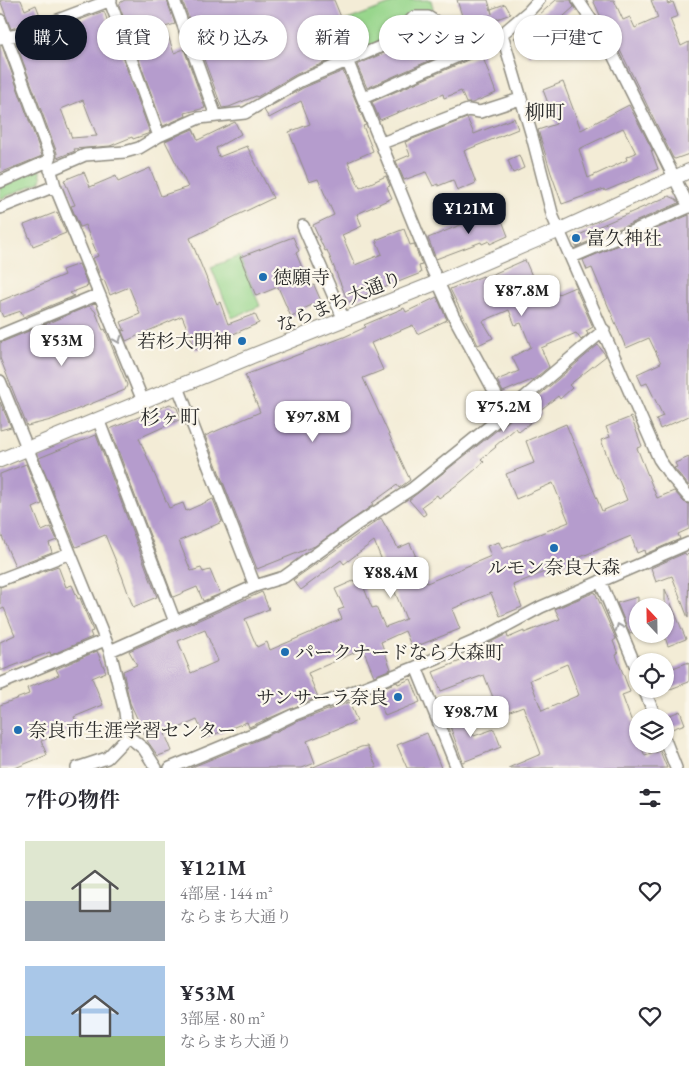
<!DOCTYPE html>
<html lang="ja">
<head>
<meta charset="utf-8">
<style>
	body { margin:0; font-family:"EB Garamond","Noto Serif JP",serif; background:#f7f7f7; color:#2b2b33; height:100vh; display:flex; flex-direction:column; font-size:19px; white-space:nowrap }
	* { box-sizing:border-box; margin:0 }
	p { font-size:16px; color:#7c7c81 }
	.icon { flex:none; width:28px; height:28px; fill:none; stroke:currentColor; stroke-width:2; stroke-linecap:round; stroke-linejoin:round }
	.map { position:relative; height:768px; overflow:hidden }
	.details { display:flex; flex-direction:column; background:#fff; flex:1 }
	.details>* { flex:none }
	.guide { position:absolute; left:15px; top:15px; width:660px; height:45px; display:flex; gap:10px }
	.needle { width:32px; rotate:338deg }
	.buttons { position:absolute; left:629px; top:598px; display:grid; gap:10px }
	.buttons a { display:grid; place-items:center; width:45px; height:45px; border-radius:50%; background:#fff; box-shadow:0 1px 4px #0004; font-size:25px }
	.price { position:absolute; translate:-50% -42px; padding:0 11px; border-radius:10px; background:#fff; color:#222; font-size:16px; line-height:32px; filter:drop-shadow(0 1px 2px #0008) }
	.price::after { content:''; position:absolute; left:50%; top:30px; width:15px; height:11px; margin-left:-8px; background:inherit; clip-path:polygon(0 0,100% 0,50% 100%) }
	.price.active { background:#111827; color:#fff }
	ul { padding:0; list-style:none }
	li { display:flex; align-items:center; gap:15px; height:125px; padding:0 25px }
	li span { display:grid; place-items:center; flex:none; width:140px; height:100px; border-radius:0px; color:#555 }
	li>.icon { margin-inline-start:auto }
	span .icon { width:60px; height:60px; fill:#fffc; stroke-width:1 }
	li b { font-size:21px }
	h2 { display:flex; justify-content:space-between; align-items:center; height:60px; padding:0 25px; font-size:21px }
	.chip { padding:0 18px; border-radius:22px; background:#fff; box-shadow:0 1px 4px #0004; font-size:18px; line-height:45px }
	.chip.active { background:#111827; color:#fff }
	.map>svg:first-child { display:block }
	.green { fill:#98d68c; stroke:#62805c }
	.building { fill:#b59ccd; fill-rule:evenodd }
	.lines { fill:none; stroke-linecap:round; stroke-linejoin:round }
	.minor-casing { stroke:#8f8c80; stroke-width:14 }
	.tertiary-casing { stroke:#8f8c80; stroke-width:16 }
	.minor { stroke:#fff; stroke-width:11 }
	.tertiary { stroke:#fff; stroke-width:14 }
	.oneway { stroke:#a0a0a0 }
	.poi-dot { fill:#1f6fb2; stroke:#fbf7ec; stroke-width:2 }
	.labels { text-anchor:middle; stroke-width:4.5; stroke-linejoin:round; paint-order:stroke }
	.poi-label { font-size:19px; fill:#2b2b2b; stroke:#fbf7ec; text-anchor:start }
	.street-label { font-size:19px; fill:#2b2b2b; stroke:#fbf7ec }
	.neighbourhood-label { font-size:20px; fill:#2b2b2b; stroke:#fbf7ec }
</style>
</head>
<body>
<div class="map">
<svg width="689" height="768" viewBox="0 0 689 768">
	<rect width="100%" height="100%" fill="#fbf7ec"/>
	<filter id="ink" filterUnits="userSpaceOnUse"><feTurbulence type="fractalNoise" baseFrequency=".02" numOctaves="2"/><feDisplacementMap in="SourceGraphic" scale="10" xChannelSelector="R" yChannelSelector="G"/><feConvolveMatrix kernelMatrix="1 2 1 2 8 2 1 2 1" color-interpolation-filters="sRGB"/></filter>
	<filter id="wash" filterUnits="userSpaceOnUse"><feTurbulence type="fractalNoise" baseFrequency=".0096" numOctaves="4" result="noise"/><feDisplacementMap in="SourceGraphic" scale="20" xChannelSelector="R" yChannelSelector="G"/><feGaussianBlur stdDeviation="1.12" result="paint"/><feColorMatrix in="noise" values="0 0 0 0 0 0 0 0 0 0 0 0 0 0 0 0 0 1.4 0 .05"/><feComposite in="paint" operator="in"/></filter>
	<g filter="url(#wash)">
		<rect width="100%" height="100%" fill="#f3ecd6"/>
		<path class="green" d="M401,0H431L433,8L428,17H414L356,57L345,21Z
			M39,169L42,178L40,182L0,199V186Z
			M239,256L260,306L232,318L211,267Z"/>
		<g id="blocks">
			<path class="building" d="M0,0H21L25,10L36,5L41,18L11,29Z
				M125,0H167L175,24L165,27L174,53L184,49L205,108L185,113L186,116L163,126L119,5L121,2Z
				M182,0H334L343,22L339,24L350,52L297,74L257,97L256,96L229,107L222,108Z
				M457,0H488L492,14L491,9L505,4L511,14L494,20L493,18L472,25L473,28L453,27L449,23L463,19Z
				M556,0H571L574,7L553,26L557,30L530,56L514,38L530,21L531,22Z
				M593,0H614L623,20L630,17L635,28L658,18L651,0H666L668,4L673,2L678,16L670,19L681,46L689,42V154L675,159L673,158L625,60L607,26H605Z
				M104,11L110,28L111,25L150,133L133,139L132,137L110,146L74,149L75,151L57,158V153L16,43ZM83,100L97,136L72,138L61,109Z
				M433,29L445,39L449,52L367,88L357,65L384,53L398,43L409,32L412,37Z
				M2,46L42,156L0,173V47Z
				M481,52L496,93L472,103H466L461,91L444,98L443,94L380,120L372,102L477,56Z
				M343,71L366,125L363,126L373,151L348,162L360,188L386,176L390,186L387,187L392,198L357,214L362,226L342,235L355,265L382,254L376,240L404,229L410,245L414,244L422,265L419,266L421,273L348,302L327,250L325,251L313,225L334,215L318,179L309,182L289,132L310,124L301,101L269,118L264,110L303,88Z
				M563,82L581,130L629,105L653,151L651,150L658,169L605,191L604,189L562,204L551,173L538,130L556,124L543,90ZM623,128L636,153L626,157L627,160L588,178L579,149Z
				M467,118L474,134L514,118L518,129L464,151L476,183L457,191L453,180L438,186V184L433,186L426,172L404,180L396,161L410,155L405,142Z
				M235,122L241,134L216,148L219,157L247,146L273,198L190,238L217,304L220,302L228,324L255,314L259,323L196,350L182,316L126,341L121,329L125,331L121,322L140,314L129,287L110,295L104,280L102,281L93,258L98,256L85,225L80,227L71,206L75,205L64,180L84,172L90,187L116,176L118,182L150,168L161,196L188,187L165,141L193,129L198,140Z
				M519,155L524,168L513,173L508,160Z
				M669,196L676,199L679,203L576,247L572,238Z
				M498,210L508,236L490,244L489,241L482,244L481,242L436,259L428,238Z
				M57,212L66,233L33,246L24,225Z
				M689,215V416L660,429L656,419L663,416L647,383L642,385L637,374L661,363L649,338L626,348L592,268L587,270L583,260Z
				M293,237L299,251L296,253L310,287L314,285L321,301L303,309L304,312L291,317L278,287L256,296L240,257Z
				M525,260L532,276L519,281L530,306L575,287L593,327L586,331L588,334L581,340L576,333L541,348L549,367L534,379L503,392L497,380L519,371L512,357L531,347L521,323L515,325L509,310L483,321L493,338L478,345L450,289L483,276L484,278Z
				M79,264L88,286L70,293L74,296L23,317L21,311L3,317L0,310V301L64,275L62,270Z
				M437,297L447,320L417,334L413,325L371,343L383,370L363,378L410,480L399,488L397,485L372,503L373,505L315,546L257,569L205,436L260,412L245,375L344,337L366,327L364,325L404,308L406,312Z
				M89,306L95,311L103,330L105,329L127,385L125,390L51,420L27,426L0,358V343Z
				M598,345L606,356L569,385L572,388L560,399L558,396L539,411L541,414L519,432L516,428L495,446L496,447L481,459L484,462L462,481L439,498L437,495L422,506L426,514L423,516L409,500L511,419Z
				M0,402L11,427L0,430Z
				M170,404L177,408L181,419L139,438L169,508L183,503L186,511L213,499L222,522L179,541L191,571L201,568L203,572L210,570L220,594L203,601L197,587L173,597L110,429Z
				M631,417L642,446L637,448L657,498L674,491L684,502L689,504V529L678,534L680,539L645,554L644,550L637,553L631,536L513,585L522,607L500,616L491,593L452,609L460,629L412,648L405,631L381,642L391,669L374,676L363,649L308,673L318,697L249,727L247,722L205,738L197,720L165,734L172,751L158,756L148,742L130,703L123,671L137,665L129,651L262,592L269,609L245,619L257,647L267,642L270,650L342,619L338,610L344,608L335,589L360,578L372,608L376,607L385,627L406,619L374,541L344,564L341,560L301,590L293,580L381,518L398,548L410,543L427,583L491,556L487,546L499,542L502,549L569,522L553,483L516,499L506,474L534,463L526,441L566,424L602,511L627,500L618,478L616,479L601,440L610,437L606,427ZM205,630L218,661L191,673L178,641Z
				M96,435L157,597L133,607L122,576L105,535L76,547L39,458Z
				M689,457V486L674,468L677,467L675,463Z
				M26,464L42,504L33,508L42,531L51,527L57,540L49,543L52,552L15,566L0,532V474Z
				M685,553L686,555L689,554L688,618L672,576L656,582L651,568Z
				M58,566L66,587L72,585L78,599L80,598L93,631L90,632L92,637L51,655L50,652L0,671V642L15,635L4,608L0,610V587Z
				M665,589L686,639L668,646L665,637Z
				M595,592L616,639L613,641L618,654L616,655L630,692L622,695L633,725L638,723V744H640L645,756L660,751L667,768H508L541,754L523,706L500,715L484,675L441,691L433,672L478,654L477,649L507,634L508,638L524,631V633L560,619L555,609ZM567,664L579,695L542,711L530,680Z
				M638,597V631L630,634L617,603Z
				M97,651L106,672L92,678L103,705L74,717L78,726L41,741L47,755L15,768H0V705L29,694L27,688L59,675L56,669Z
				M689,662V682L665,691V671Z
				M411,679L420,702L385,716L376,693L380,691L379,689L397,682L398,684Z
				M349,702L357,721L307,741L315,763L302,768H190L265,737L296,722Z
				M464,711L474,736L494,729L501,747L463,762L447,718Z
				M680,711L685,724L669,730L665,717Z
				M427,733L441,768H407L397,745Z
				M367,746L377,768H311L361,747Z"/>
		</g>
	</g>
	<g filter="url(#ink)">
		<use href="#blocks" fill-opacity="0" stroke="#8f8c80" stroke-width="1"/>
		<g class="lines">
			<defs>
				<path id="minor" d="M174,0L216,116
					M578,0L608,45L689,207
					M110,1L159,136
					M0,20L50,156L48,161L55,186L143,401
					M502,34L532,136L553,217L659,459L670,475L689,497
					M0,38L18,35L111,0
					M363,98L474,49L485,37
					M382,143L468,110L480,112L520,99
					M50,170L85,155L125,152L139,148L159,136L199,118L245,113L300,81L380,47L394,37L414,17H428L436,22L450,34L485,37L502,34L529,11L539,0
					M0,182L48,161
					M0,208L55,186
					M303,226L344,320
					M572,257L689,207
					M0,335L99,294
					M0,381L110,651L125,712L128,736L144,749L156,768
					M178,387L255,586
					M506,413L604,330
					M98,419L175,622
					M0,580L70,553
					M600,581L638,672
					M110,651L255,586L284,577L356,525L413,488L506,413L453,315L432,269L347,60
					M0,684L105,640
					M644,689L655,716
					M665,740L676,768
					M77,768L107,758L128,736
					M170,768L262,730L293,715L416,667
					M457,768L416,667L491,634L541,607L689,543"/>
				<path id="tertiary" d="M0,460L257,354L438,282L560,230L689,171"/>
			</defs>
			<use href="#minor" class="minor-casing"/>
			<use href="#tertiary" class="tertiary-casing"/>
			<use href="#minor" class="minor"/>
			<use href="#tertiary" class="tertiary"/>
		</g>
		<defs><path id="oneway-chevron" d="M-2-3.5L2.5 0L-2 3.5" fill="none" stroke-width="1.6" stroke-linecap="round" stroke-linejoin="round" transform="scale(1.25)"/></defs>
		<g class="oneway">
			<use href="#oneway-chevron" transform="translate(118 340) rotate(68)"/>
			<use href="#oneway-chevron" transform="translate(619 627) rotate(-112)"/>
		</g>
	</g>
	<g class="poi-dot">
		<circle cx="576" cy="238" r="5"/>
		<circle cx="263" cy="277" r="5"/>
		<circle cx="242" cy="341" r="5"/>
		<circle cx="554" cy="548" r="5"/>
		<circle cx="285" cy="652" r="5"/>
		<circle cx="398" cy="697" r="5"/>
		<circle cx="18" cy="730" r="5"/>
	</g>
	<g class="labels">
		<g class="poi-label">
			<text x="586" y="245">富久神社</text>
			<text x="273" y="284">徳願寺</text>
			<text x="232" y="348" text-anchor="end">若杉大明神</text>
			<text x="554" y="574" text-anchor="middle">ルモン奈良大森</text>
			<text x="295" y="659">パークナードなら大森町</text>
			<text x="388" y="704" text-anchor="end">サンサーラ奈良</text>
			<text x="28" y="737">奈良市生涯学習センター</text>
		</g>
		<g class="street-label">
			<text transform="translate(339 301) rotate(-22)" y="7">ならまち大通り</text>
		</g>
		<g class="neighbourhood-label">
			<text x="545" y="119">柳町</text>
			<text x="170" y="424">杉ヶ町</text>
		</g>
	</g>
</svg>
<div class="buttons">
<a><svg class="needle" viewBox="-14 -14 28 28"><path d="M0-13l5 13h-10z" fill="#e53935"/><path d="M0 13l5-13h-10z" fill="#7c7c81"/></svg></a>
<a><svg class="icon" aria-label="locate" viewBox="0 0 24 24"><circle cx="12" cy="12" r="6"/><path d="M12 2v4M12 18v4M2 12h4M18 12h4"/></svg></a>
<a><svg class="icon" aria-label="layers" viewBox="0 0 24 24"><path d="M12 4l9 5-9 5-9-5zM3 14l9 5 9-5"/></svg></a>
</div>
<b class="price active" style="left:469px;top:235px">¥121M</b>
<b class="price" style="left:522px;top:317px">¥87.8M</b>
<b class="price" style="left:62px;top:367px">¥53M</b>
<b class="price" style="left:504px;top:433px">¥75.2M</b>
<b class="price" style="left:313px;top:443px">¥97.8M</b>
<b class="price" style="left:391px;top:599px">¥88.4M</b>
<b class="price" style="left:471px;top:738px">¥98.7M</b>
<div class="guide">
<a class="chip active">購入</a>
<a class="chip">賃貸</a>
<a class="chip">絞り込み</a>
<a class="chip">新着</a>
<a class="chip">マンション</a>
<a class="chip">一戸建て</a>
</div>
</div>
<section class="details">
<h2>7件の物件<svg class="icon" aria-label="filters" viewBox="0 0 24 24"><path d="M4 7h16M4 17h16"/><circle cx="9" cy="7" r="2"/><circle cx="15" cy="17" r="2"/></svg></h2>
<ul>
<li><span style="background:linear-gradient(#dfe7d0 60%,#9aa5b1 0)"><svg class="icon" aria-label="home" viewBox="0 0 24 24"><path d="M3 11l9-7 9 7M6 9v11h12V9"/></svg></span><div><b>¥121M</b><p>4部屋 · 144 m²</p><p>ならまち大通り</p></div><svg class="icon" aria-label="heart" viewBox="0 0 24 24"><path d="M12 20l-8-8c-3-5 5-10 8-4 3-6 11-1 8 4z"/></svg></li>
<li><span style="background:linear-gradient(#a9c7e8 70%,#8fb573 0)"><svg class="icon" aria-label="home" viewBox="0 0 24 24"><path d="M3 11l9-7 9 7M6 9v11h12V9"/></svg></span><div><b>¥53M</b><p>3部屋 · 80 m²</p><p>ならまち大通り</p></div><svg class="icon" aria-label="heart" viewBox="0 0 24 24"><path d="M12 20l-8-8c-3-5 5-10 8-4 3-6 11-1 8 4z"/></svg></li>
</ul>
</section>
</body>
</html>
